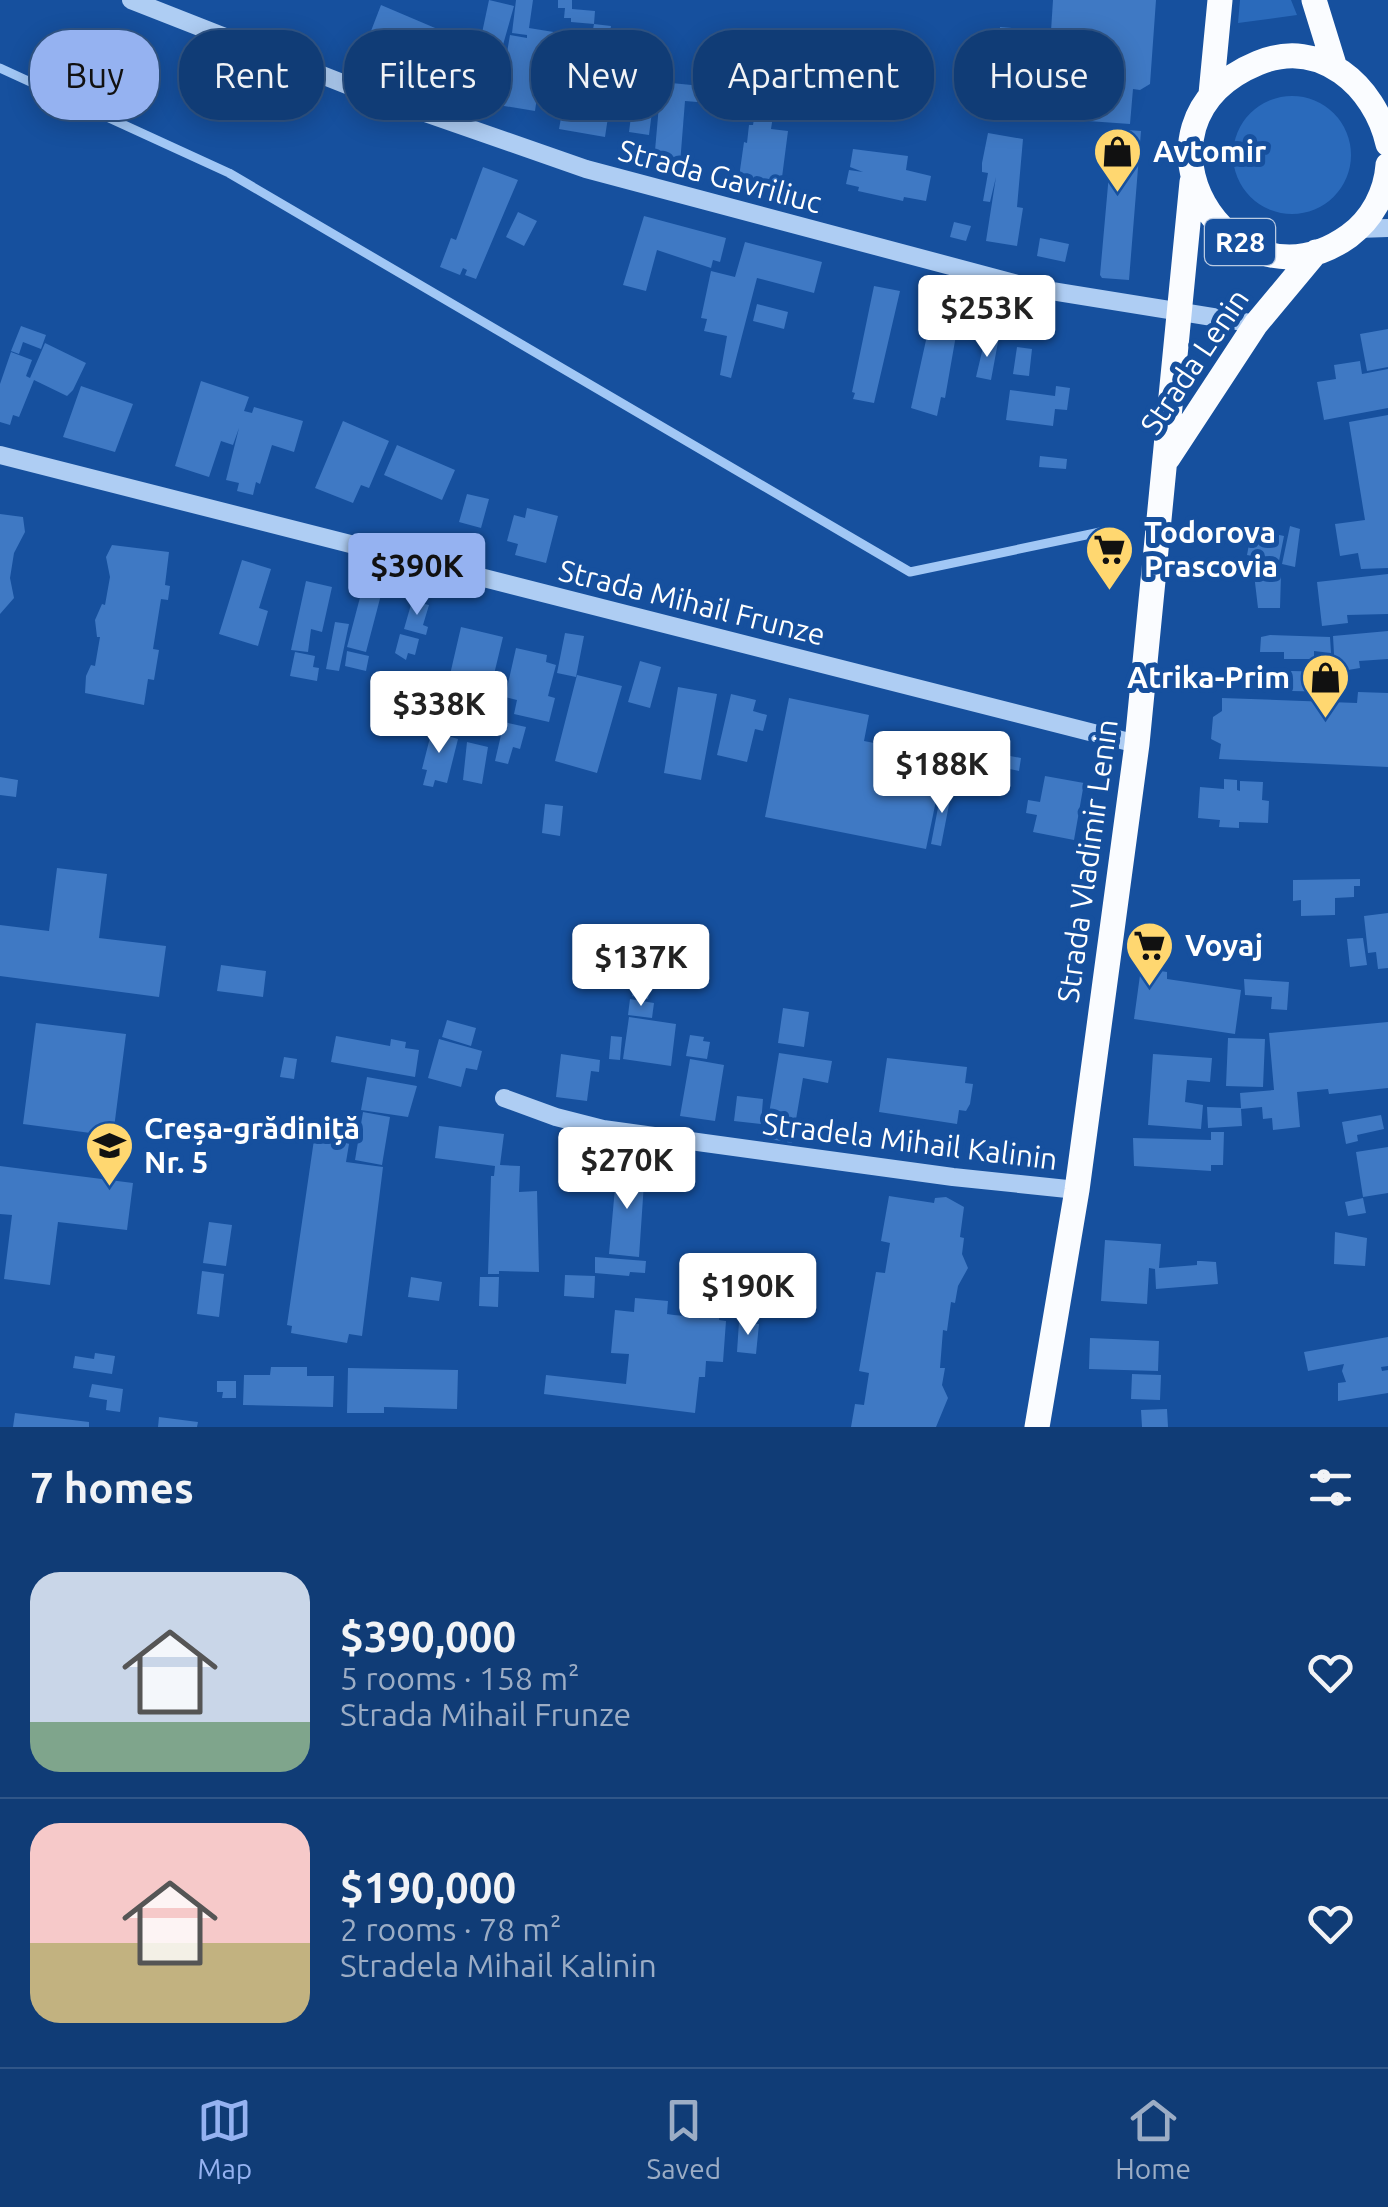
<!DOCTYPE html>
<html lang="en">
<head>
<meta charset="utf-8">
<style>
	body { margin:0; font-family:Ubuntu,sans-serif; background:#1e477e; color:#f1f3f6; height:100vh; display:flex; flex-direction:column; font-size:38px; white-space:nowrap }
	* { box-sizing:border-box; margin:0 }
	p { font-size:32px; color:#9cadc5 }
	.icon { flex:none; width:55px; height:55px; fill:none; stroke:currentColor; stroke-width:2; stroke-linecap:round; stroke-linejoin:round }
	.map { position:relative; height:1427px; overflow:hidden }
	.side { display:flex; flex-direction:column; background:#103c76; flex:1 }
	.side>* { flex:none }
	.guide { position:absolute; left:30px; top:30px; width:1330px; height:90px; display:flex; gap:20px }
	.price { position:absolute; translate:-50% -85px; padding:0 22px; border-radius:10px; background:#fff; color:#222; font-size:32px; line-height:65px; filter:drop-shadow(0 2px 5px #0008) }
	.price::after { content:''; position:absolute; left:50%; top:60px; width:30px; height:22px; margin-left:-15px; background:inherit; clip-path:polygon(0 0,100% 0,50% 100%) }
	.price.on { background:#95b2f1; color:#111 }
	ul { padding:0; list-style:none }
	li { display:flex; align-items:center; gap:30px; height:250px; padding:0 30px }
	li+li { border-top:2px solid #305688 }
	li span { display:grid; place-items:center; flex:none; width:280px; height:200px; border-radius:30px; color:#555 }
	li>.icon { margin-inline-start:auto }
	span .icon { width:120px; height:120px; fill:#fffc; stroke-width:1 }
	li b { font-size:42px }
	h2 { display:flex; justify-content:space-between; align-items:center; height:120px; padding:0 30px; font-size:42px }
	.tag { padding:0 35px; border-radius:40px; background:#103c76; box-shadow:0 5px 25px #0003,0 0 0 2px #305688; font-size:35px; line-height:90px }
	.tag.on { background:#95b2f1; color:#111 }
	.menu { display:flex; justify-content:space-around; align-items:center; height:140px; border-top:2px solid #305688; background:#103c76; font-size:28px; color:#9cadc5 }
	.menu a { display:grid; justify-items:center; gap:5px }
	.menu .on { color:#95b2f1 }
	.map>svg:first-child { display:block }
	.green { fill:#2a6abb }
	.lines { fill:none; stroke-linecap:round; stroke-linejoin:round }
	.stream { stroke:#a1c7f5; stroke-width:9 }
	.building { fill:#3f79c4 }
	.minor { stroke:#aecdf3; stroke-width:18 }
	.major { stroke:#fafcff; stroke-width:25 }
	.labels { text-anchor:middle; stroke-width:10; stroke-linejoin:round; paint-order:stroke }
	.shield { fill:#16509e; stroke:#b9cae2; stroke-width:2.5 }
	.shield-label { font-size:28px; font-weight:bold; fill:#fff }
	.poi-label { font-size:30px; font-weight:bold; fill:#fff; stroke:#16509e; text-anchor:start }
	.street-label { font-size:30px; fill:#fff; stroke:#16509e }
</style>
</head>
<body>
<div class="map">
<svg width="1388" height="1427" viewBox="0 0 1388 1427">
	<rect width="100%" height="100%" fill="#16509e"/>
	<path class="green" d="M1240,0H1291L1297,15L1238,23Z
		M1233 155a59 59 0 1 1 118 0a59 59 0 1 1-118 0Z"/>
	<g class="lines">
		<path class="stream" d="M0,68L229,173L910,572L1105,531"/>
	</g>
	<path class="building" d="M489,0L514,6L501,52L479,47Z
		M516,0H533L529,28L572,35L568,74L549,72L544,98L537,97L535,111L498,105L510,35L527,38V35L512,33Z
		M558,0H572V9L595,11L594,24L611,26L609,38L592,35L594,24L571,22V18H564L565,8H558Z
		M1053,0H1156L1150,84L1140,90L1133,89L1130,124L1046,118L1048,103L994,99L1000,27L1051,31Z
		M381,5L468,42L453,79L382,51L388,37L371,31Z
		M620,40H656V77L632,78V55H620Z
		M574,47L596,51L591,80L613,84L605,137L559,129Z
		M661,82L712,87L710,103L685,101L680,164L654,162Z
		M633,101L653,104L649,135L629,132Z
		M755,113L773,116L771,129L788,131L781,185L739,177L744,142L747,143L749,125H753Z
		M1113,129L1141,131L1129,280L1102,278L1100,275Z
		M988,133L1023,139L1017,207L1023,208L1017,246L986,241L996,177L990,202L983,201L988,173L982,172V163Z
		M853,149L908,156L906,170L931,176L926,201L904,197L903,201L858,191L859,187L846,184L849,170L863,172L850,167Z
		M483,167L518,180L476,279L465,275L467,270L463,268L460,275L440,267L451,238L456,240Z
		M518,212L537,221L524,246L506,237Z
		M644,216L726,238L720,262L713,260L711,268L657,250L646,291L623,285Z
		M954,222L971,226L966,241L950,237Z
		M1040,238L1069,244L1065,262L1037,256Z
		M745,242L822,262L814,293L757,278L731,378L720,375L727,336L704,331L707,319L701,318L711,271L735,277Z
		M874,286L900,291L874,403L853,399L855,393L852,392Z
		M936,295L962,301L945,398L941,397L937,416L911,408Z
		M757,304L788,312L784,329L753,321Z
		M21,326L46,335L41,349L23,342L19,354L11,351Z
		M1388,329V367L1367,371L1360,334Z
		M985,339L998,342L991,380L976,377Z
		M45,343L86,363L73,390L67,396L34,380L19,417L13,415L10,425L0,422V384L11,352L32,360L26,376L30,378Z
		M1017,347L1032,349L1029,376L1013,374Z
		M1360,361L1362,374L1388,369V408L1324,420L1317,382L1336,379L1334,365Z
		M201,381L249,397L244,411L252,413L254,407L303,421L294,452L272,445L260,484L256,482L253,495L237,491L239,483L226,480L239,428L233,445L221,441L209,477L175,466Z
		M81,386L133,404L115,452L63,437Z
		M1056,386L1070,388L1067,410L1055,409L1053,426L1006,420L1010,390L1055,396Z
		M1388,415V568L1361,569L1358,553L1340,556L1335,524L1365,520L1349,422Z
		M343,421L389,441L369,488L361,485L353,503L315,488Z
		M397,445L455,470L442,500L384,475Z
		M1040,456L1067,459L1066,469L1039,467Z
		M467,494L489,499L481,528L459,522Z
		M527,508L558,516L546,563L515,555L518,544L507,541L514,515L525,518Z
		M0,514L23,517L25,532L14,553L10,578L14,598L0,614Z
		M1290,526L1300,529L1295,567L1282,564Z
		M1252,529L1284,536L1279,561L1247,555Z
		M112,545L169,552L165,585L170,586L168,600L161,599L153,649L159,650L154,680L148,679L144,705L85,693L86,676L91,665L95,666L100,637H97L95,620L102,604L105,605L110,577L106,557Z
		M242,560L271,569L259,608L268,611L258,646L219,634Z
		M1254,574H1281L1280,608H1258Z
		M1388,574V614L1347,615L1348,623L1322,626L1317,582Z
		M306,581L332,587L322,632L311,629L308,652L291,650Z
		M363,586L382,591L366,652L347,647Z
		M412,601L429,605L423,625L428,627L426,635L404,629Z
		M335,622L349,624L339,671L326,669Z
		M461,627L503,637L490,691L503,694L497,721L474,716L476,710L443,705Z
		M1388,631V659L1359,661L1360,668L1342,671L1341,692L1291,691V671L1335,672L1333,636Z
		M565,633L584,636L576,677L557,673Z
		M400,634L419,639L415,655L408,653L406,660L395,653Z
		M1270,635L1330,637L1331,653L1314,651V659H1284V652H1260L1261,637Z
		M516,648L547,655L546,662L556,665L548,696L555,698L549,722L514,714L517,700L505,697Z
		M347,651L369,656L366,671L345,666Z
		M295,652L315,656L313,667L319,668L317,681L290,676Z
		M640,661L661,667L650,708L628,702Z
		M577,675L622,686L597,773L555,761Z
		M678,687L717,694L701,780L664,773Z
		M1358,692L1388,693V767L1219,759L1221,744L1211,739L1213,717L1222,711V698L1357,703Z
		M731,694L756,700L753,711L767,715L763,731L755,729L747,762L717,755Z
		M789,698L869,715L864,741L945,757L926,849L765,817Z
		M434,722L444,724L441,734L458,739L447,783L435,780L433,787L423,785L427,770L422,769Z
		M504,722L526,727L520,749L513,747L508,764L495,761Z
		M467,742L488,747L482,784L463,780Z
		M984,751L1021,758L1019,771L982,763Z
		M1045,776L1084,783L1074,840L1033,832L1037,815L1026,813L1028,800L1040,802Z
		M0,777L18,780L16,797L0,795Z
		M1224,779L1237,780V790L1240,791V781L1263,782L1262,800L1269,801L1268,823L1239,822V828L1219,827L1220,820L1198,818L1200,787L1224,789Z
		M942,787L952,789L941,846L931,844Z
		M545,804L563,806L560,836L542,833Z
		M57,868L107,874L99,938L166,946L159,997L0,976V925L49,931Z
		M1360,879V886H1354V897L1335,898V915L1301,916V900L1293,901V880Z
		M1388,913V968L1378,969L1376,952L1368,953L1364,916Z
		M1363,938L1367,965L1350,967L1347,939Z
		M221,965L266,971L263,997L217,991Z
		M636,965L652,967L648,999L632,996Z
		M1141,968L1167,972V979L1241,990L1235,1034L1134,1019Z
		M1244,979L1289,982L1287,1010L1271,1009L1272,997L1245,995Z
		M630,999L654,1003L652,1018L628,1015Z
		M783,1008L809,1012L804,1047L778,1043Z
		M629,1017L676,1024L671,1066L623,1059Z
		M447,1020L476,1028L471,1046L442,1037Z
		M1388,1022V1088L1329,1094L1328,1089L1297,1092L1300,1127L1273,1130L1272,1118L1263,1119L1262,1107L1241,1109L1242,1126L1208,1128L1207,1107L1241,1108L1240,1093L1274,1090L1269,1033Z
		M36,1023L126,1034L113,1136L23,1124Z
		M690,1035L704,1037L703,1041L710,1042L707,1059L686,1056Z
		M336,1036L390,1046L391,1039L406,1042L405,1048L419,1050L415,1077L331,1062Z
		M611,1036L622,1037L620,1060L609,1059Z
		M1228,1038L1265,1039L1263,1087L1226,1086Z
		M439,1039L482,1051L477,1070L466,1068L461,1087L428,1078Z
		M779,1053L832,1061L828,1083L803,1078L792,1143L765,1138Z
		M561,1054L600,1060L599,1072L591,1071L587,1101L556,1097Z
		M1153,1054L1212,1058L1210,1082L1187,1080L1185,1102L1203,1105L1201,1129L1148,1125Z
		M284,1057L297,1059L294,1079L280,1077Z
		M887,1058L967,1067L965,1083L973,1084L970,1104L966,1111L959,1110L957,1124L879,1112Z
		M690,1059L724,1065L715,1121L680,1116Z
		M367,1077L417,1086L408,1117L361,1110Z
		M737,1096L763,1099L761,1124L734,1121Z
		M363,1112L390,1117L382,1165L355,1160Z
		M1381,1115L1384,1129L1357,1135L1358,1141L1346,1144L1342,1122Z
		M316,1126L351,1132L346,1162L383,1167L362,1336L349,1334L347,1343L291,1333L292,1326L287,1325Z
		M439,1126L504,1134L500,1165L520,1166L519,1192L537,1191L539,1272L499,1271V1274H488L491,1176H494L495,1166L435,1158Z
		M1211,1132H1224L1223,1165H1211V1171L1134,1166L1133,1138L1211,1140Z
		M1388,1147V1193L1363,1197L1356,1152Z
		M0,1166L133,1183L127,1230L58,1222L50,1285L4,1279L12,1215L0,1214Z
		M617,1166L645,1168L639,1257L609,1254Z
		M889,1196L934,1203L935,1198L946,1197L964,1207L960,1237L964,1238L962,1254L968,1268L958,1286L955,1303L951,1302L947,1331L943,1330L940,1368H945L942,1385L948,1398L936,1427H851L855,1404L864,1405L869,1373L859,1371L876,1272L885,1273L890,1243L881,1241Z
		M1363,1198L1366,1213L1348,1216L1345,1202Z
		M209,1222L232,1225L226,1266L203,1263Z
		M1335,1232L1367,1238L1365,1266L1334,1264Z
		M1105,1240L1161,1244L1159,1268L1197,1265V1261H1201L1216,1262L1218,1284L1156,1289L1155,1269L1149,1268L1147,1304L1101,1301Z
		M595,1257L646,1261L645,1273L630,1272L629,1276L595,1273Z
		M202,1271L224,1274L219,1317L197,1314Z
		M565,1275L595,1276L594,1298L564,1296Z
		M411,1277L442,1282L439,1301L408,1297Z
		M480,1277H499L498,1307L479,1306Z
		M635,1298L668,1301L667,1314L674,1315L685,1316L686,1302L720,1305L719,1320L726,1321L723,1362L706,1361L705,1377H699L695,1413L544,1394L546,1375L626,1384L629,1354L611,1353L615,1310L634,1312Z
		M739,1322L759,1324L756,1354L737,1352Z
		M1388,1337V1366L1381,1367L1382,1371L1388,1370V1393L1338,1401V1383L1346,1382L1342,1371L1344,1364L1308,1371L1304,1352Z
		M1090,1338L1159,1341L1158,1371L1089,1369Z
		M95,1353L115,1356L112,1374L73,1368L75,1356L94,1359Z
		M271,1367H307V1376H334L333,1407L243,1405L244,1375H270Z
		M348,1368L458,1370L457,1409L384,1407V1413H347Z
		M1132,1374L1161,1375L1160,1400L1131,1399Z
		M217,1381H236V1398H222L223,1392H217Z
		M92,1384L123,1389L120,1412L106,1410L107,1400L89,1397Z
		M1167,1409L1168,1427H1142L1141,1410Z
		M15,1413L89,1422V1427H13Z
		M159,1417L198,1422L197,1427H158Z"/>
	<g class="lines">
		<path class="minor" d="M131,0L365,92L586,169L1033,288L1256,324
			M1358,229L1388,228
			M0,455L1137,744
			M504,1098L556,1117L603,1129L953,1177L1077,1190"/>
		<path class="major" d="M1314,0L1335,68
			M1211,94L1220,0
			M1388,144C1375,86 1320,37 1258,63C1112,123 1230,321 1349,236C1372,219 1386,193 1388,165
			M1168,458L1256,324L1316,252
			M1037,1427L1077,1190L1137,744L1192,182"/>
	</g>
	<defs>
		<symbol id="shop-pin" viewBox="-11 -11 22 30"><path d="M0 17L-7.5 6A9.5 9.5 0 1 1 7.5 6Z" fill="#ffd770" stroke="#16509e"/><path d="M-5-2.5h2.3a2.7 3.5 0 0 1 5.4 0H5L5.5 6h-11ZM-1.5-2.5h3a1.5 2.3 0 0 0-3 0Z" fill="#111"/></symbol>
		<symbol id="supermarket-pin" viewBox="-11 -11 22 30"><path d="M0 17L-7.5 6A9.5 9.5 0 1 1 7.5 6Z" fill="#ffd770" stroke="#16509e"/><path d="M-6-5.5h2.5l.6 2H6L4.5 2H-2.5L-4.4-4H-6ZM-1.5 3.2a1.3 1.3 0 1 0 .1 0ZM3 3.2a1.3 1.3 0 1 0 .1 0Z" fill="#111"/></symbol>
		<symbol id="school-pin" viewBox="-11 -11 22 30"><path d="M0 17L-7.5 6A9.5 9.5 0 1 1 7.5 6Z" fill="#ffd770" stroke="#16509e"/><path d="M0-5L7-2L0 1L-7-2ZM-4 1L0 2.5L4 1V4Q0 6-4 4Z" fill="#111"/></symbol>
	</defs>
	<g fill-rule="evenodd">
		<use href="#shop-pin" x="1090" y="124" width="55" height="75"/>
		<use href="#supermarket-pin" x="1082" y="522" width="55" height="75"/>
		<use href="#shop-pin" x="1298" y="650" width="55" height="75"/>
		<use href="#supermarket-pin" x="1122" y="918" width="55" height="75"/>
		<use href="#school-pin" x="82" y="1118" width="55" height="75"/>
	</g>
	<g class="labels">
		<rect class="shield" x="1205" y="219" width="70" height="46" rx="8"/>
		<g class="shield-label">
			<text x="1240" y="252">R28</text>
		</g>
		<g class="poi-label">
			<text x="1153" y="162">Avtomir</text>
			<text x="1144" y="543">Todorova<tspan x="1144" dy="34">Prascovia</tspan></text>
			<text x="1290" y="688" text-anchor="end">Atrika-Prim</text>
			<text x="1185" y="956">Voyaj</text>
			<text x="144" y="1139">Creșa-grădiniță<tspan x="144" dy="34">Nr. 5</tspan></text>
		</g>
		<g class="street-label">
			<text transform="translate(720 177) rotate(15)" y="10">Strada Gavriliuc</text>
			<text transform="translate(1195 362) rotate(-56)" y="10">Strada Lenin</text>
			<text transform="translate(692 603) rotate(14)" y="10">Strada Mihail Frunze</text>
			<text transform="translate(1088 861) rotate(-82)" y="10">Strada Vladimir Lenin</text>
			<text transform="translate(910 1142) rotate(7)" y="10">Stradela Mihail Kalinin</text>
		</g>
	</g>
</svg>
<b class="price" style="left:987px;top:360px">$253K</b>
<b class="price on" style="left:417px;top:618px">$390K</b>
<b class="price" style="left:439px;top:756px">$338K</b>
<b class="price" style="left:942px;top:816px">$188K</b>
<b class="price" style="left:641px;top:1009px">$137K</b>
<b class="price" style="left:627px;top:1212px">$270K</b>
<b class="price" style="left:748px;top:1338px">$190K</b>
<div class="guide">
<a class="tag on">Buy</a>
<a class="tag">Rent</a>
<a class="tag">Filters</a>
<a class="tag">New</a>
<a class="tag">Apartment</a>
<a class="tag">House</a>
</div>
</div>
<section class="side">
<h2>7 homes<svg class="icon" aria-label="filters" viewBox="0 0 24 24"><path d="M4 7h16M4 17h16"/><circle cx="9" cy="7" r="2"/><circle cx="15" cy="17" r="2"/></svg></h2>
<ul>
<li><span style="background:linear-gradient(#c9d6e8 75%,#7fa58c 0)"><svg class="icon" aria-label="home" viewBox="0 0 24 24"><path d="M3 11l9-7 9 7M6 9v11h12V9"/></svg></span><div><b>$390,000</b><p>5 rooms · 158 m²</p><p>Strada Mihail Frunze</p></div><svg class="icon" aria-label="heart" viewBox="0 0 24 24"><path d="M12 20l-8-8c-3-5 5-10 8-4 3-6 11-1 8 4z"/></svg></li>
<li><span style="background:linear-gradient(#f6c9c9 60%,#c2b280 0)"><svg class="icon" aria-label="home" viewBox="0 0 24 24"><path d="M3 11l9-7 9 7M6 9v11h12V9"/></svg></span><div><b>$190,000</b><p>2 rooms · 78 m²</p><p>Stradela Mihail Kalinin</p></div><svg class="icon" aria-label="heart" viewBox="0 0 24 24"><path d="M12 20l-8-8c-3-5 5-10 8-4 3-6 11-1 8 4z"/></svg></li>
</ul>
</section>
<nav class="menu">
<a class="on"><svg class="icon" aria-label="map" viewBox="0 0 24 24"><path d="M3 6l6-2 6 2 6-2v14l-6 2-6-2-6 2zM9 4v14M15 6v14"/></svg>Map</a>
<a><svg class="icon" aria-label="saved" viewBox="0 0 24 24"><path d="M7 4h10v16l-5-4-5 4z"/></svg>Saved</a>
<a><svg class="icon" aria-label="home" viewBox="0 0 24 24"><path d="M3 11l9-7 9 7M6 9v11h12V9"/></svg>Home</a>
</nav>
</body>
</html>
